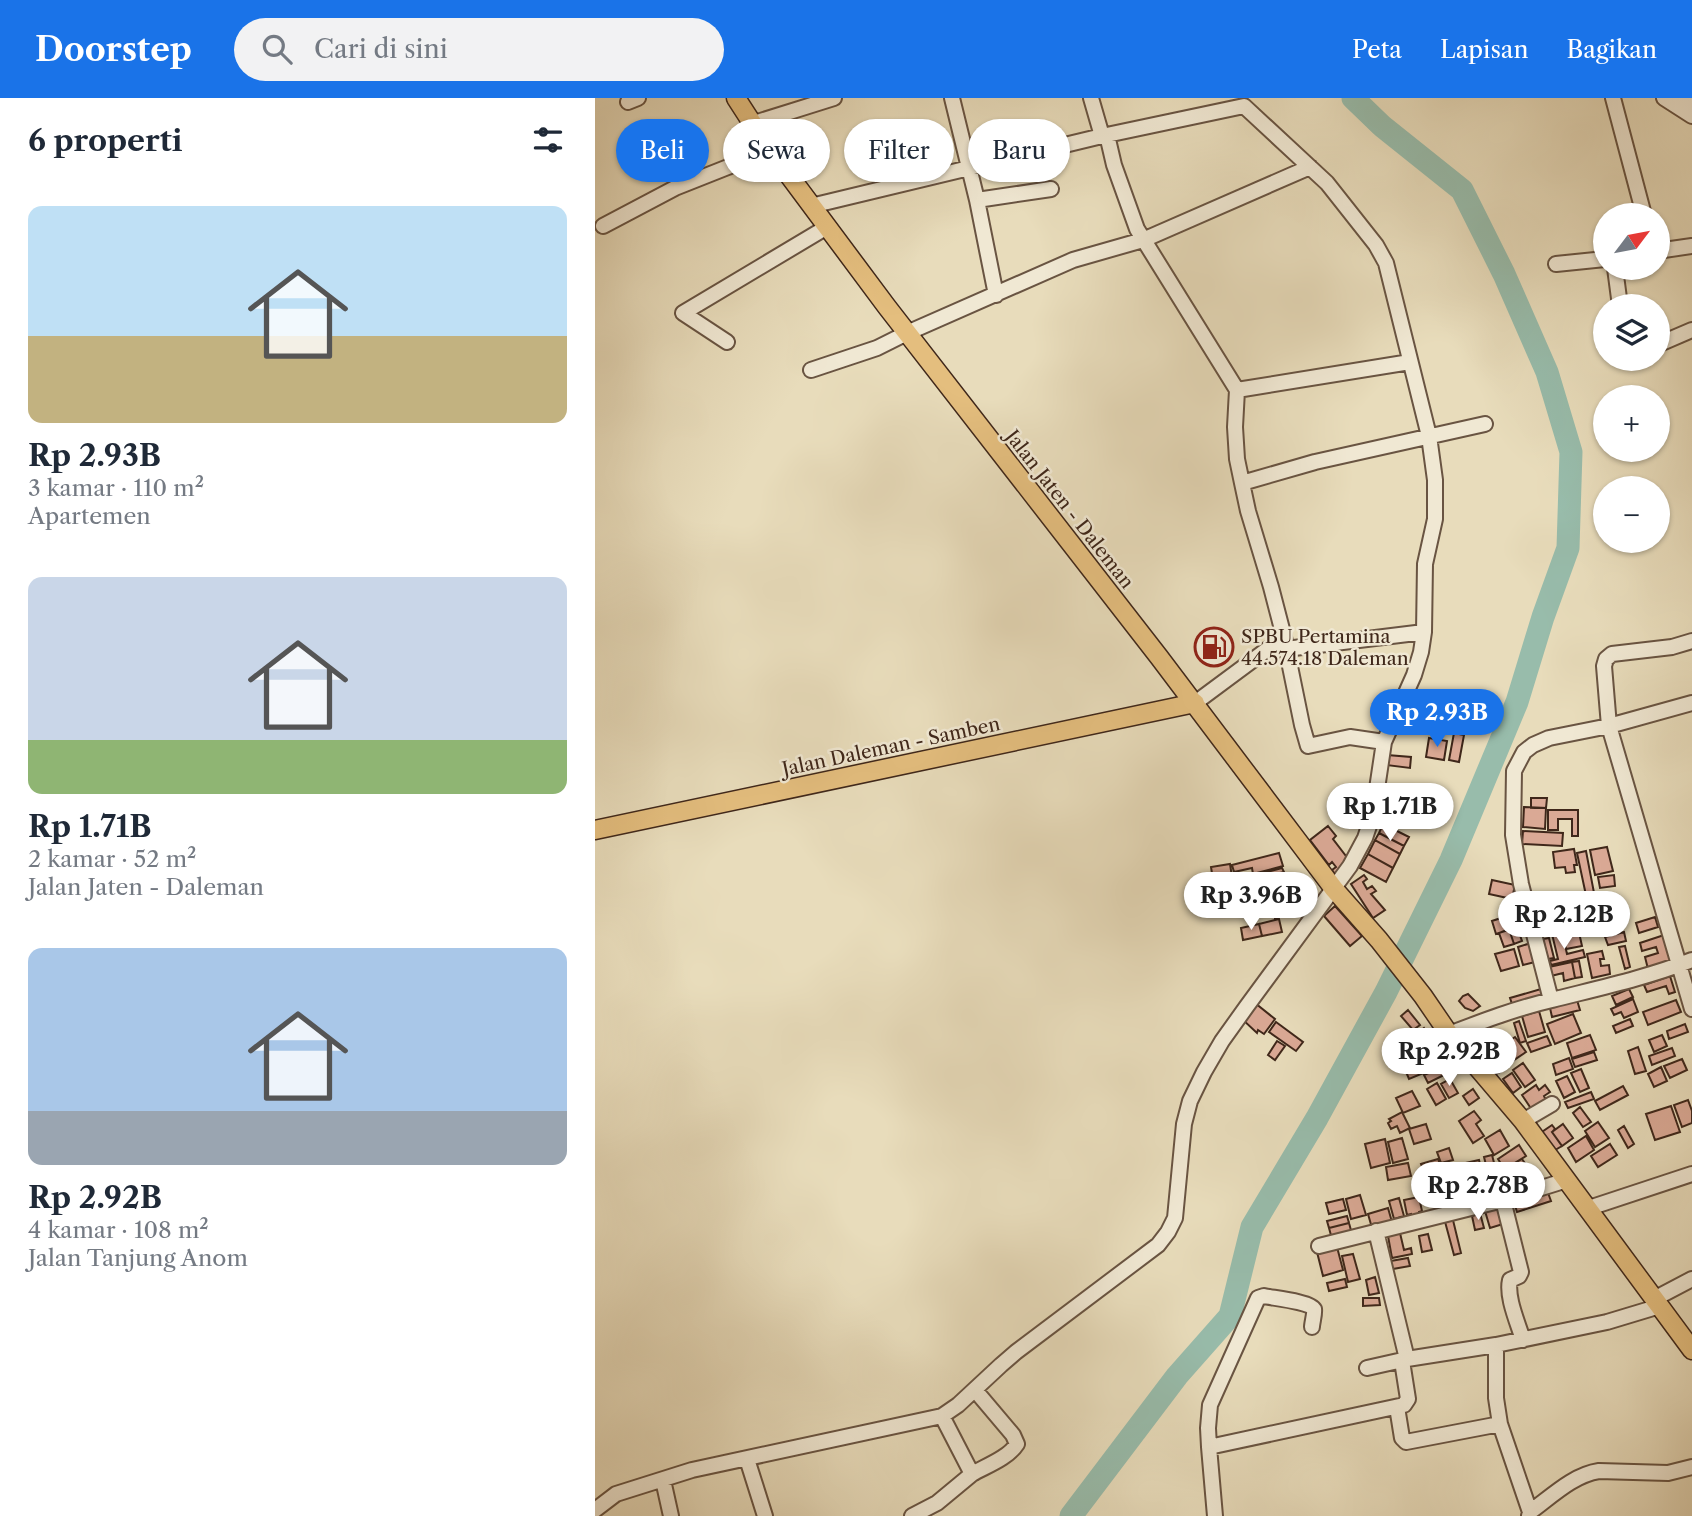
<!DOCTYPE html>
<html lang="id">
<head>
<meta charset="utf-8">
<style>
	body { margin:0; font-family:"Libre Caslon Text",serif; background:#f2f2f3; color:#1f2937; height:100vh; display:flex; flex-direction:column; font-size:26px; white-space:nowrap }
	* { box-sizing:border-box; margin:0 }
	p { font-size:23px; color:#747a83 }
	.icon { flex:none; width:38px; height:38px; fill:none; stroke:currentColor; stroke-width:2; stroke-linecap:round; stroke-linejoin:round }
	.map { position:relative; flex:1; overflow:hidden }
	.details { display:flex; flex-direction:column; background:#fff; width:595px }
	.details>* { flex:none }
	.guide { position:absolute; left:21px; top:21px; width:665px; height:63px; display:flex; gap:14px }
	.needle { width:46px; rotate:58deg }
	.controls { position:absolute; left:998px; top:105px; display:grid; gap:14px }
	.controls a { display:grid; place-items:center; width:77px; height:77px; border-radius:50%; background:#fff; box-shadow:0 2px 5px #0004; font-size:35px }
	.price { position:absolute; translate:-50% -60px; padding:0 16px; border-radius:24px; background:#fff; color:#222; font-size:23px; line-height:46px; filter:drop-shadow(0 2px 4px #0008) }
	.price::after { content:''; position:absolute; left:50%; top:42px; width:21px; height:16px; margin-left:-10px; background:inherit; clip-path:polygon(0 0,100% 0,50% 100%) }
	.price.selected { background:#1a73e8; color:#fff }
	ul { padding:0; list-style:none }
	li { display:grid; align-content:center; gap:14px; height:371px; padding:0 28px }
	li span { display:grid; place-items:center; height:217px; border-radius:14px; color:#555 }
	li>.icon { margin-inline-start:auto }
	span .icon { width:126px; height:126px; fill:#fffc; stroke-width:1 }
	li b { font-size:30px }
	h2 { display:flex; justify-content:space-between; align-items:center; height:84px; padding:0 28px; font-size:30px }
	.chip { padding:0 24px; border-radius:32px; background:#fff; box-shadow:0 2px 5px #0004; font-size:24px; line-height:63px }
	.chip.selected { background:#1a73e8; color:#fff }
	header { display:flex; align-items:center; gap:42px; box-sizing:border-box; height:98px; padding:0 35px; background:#1a73e8; color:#fff }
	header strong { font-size:33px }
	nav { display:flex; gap:38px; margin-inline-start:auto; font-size:24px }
	.search { width:490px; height:63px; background:#f2f2f3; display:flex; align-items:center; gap:18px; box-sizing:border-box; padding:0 24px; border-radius:38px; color:#747a83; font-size:26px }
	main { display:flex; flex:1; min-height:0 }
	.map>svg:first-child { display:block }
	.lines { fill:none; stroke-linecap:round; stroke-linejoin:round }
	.river { stroke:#98bcab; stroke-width:23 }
	.building { fill:#daa995; stroke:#3f271a; stroke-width:2 }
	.minor-casing { stroke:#695442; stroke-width:18 }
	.major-casing { stroke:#3f271a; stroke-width:21 }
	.minor { stroke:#f0e8d3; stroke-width:14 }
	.major { stroke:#e4be7e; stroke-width:18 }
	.labels { text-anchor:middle; stroke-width:5; stroke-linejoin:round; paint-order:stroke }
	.street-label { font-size:19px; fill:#3f271a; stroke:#f0e8d3 }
	.poi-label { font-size:19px; fill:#3f271a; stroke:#f0e8d3; text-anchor:start }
</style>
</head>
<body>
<header>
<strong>Doorstep</strong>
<div class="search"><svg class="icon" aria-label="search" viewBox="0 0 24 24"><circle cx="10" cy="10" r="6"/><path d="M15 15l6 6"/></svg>Cari di sini</div>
<nav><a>Peta</a><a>Lapisan</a><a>Bagikan</a></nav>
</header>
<main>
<section class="details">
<h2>6 properti<svg class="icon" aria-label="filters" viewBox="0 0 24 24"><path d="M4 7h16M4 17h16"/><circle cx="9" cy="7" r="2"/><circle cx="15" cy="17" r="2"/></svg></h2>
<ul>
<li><span style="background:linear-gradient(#bfe0f5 60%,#c2b280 0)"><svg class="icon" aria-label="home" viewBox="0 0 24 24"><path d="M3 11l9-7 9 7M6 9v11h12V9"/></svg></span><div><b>Rp 2.93B</b><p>3 kamar · 110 m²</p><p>Apartemen</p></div></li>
<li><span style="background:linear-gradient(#c9d6e8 75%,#8fb573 0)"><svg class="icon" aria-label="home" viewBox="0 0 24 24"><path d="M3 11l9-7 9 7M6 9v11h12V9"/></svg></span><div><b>Rp 1.71B</b><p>2 kamar · 52 m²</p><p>Jalan Jaten - Daleman</p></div></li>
<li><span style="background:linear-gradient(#a9c7e8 75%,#9aa5b1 0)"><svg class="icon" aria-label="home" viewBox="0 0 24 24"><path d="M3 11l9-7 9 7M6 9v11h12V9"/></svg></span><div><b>Rp 2.92B</b><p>4 kamar · 108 m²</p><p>Jalan Tanjung Anom</p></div></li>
</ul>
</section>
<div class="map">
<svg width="1097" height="1418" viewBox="0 0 1097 1418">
	<rect width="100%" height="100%" fill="#e8dcbb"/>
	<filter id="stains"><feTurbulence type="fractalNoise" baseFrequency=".00286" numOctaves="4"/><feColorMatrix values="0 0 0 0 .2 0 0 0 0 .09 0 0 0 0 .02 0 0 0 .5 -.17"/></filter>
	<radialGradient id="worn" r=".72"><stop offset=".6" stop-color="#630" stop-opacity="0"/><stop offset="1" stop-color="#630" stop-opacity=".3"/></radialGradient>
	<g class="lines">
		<path class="river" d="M476,1418L582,1278L635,1218L657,1129L722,1020L791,894L856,762L922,604L948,519L973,450L976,354L952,274L909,176L867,92L787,28L758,0"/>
	</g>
	<path class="building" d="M859,635L869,637L864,664L854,662Z
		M834,640L852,643L849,662L831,659Z
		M792,657L816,659L815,670L791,667Z
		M795,699L828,705L826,717L820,716L821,712L812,711L810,719L792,716Z
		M936,700H952L951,710H936Z
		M929,709L951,710L950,731L928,729Z
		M953,712H983V738H977V721H963V732H953Z
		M788,726L814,739L809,748L784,735Z
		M733,728L741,738L738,741L754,762L742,779L737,772L741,769L737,764L734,767L715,742Z
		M928,733L968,735L967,748L927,746Z
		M784,735L809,748L805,756L780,742Z
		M780,742L805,756L798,770L773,756Z
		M1012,749L1018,773L1000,777L995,752Z
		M979,751L982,767H979L980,774L971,775L970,769L960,770L958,754Z
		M991,753L1000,800L992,802L982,755Z
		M684,755L688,768L658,776L657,770L639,774L637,767Z
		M773,756L798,770L791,784L765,770Z
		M635,766L638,785L619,788L616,769Z
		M687,770L689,774L661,781L660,777Z
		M692,776L697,796L685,799L680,778Z
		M769,777L772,781L768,784L772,791L777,788L781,793L776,796L790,812L778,820L756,786Z
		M1019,777L1020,788L1005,790L1003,779Z
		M680,778L685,799L679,800L675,780Z
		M897,782L920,787L917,801L894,796Z
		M715,795L718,806L703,809L701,798Z
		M698,798L702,815L680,820V818L685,817L683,806L679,807L678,803Z
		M1024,798L1028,819L1018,821L1016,816L1003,819L1001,810L995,811L993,805Z
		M961,799L964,810L961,811L966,829L945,834L937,806Z
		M740,808L767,838L755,848L729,818Z
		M918,816L922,829L901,836L897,823Z
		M1060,819L1063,829L1044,835L1041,825Z
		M684,821L687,834L667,838L664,826Z
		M1024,824L1026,832L1011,836L1008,828Z
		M664,826L667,838L648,842L646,830Z
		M922,829L927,843L919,846L914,831Z
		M983,830L987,848L971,851L967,834Z
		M914,831L919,846L909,849L904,835Z
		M967,834L972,856L988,852L990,859L956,867L955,863L963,861L957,836Z
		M1029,834L1031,843L1013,847L1010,839Z
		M1069,837L1077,864L1053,871L1050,859L1063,855L1061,849L1047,853L1045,845Z
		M954,840L959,860L953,861L948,841Z
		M936,845L940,864L928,867L923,849Z
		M1030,848L1035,869L1030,871L1024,849Z
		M919,851L924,868L906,873L900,856Z
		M1007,853L1009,861H1005L1006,868L1014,867L1015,876L997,880L992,856Z
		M984,863L987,879L980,880L977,864Z
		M977,864L980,880L969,883L968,875L956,878L954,869Z
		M1075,878L1080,894L1074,896L1071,888L1052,894L1049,887Z
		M946,891L948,897L917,906L915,900Z
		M1034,891L1038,899L1021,907L1017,898Z
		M873,896L885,908L878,913L870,910L864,903L868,898Z
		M1038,901L1043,914L1029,920L1026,914L1019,917L1016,911Z
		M982,902L985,912L957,919L955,910Z
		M1081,902L1086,914L1053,927L1048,914Z
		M660,905L680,921L669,936L663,932L662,935L647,921Z
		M813,912L825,927L818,932L806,918Z
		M944,913L950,934L933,939L927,918Z
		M978,916L986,935L960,946L952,926Z
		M1035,921L1038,928L1021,935L1018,928Z
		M924,923L931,943L925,945L919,925Z
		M681,924L708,944L701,953L674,934Z
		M892,925L901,941L888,949L879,932Z
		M1090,926L1093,934L1074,941L1072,933Z
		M829,930L834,937L816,952L812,947L820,941L818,939Z
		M840,937L847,947L834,957L830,953L822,958L818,952Z
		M995,937L1001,952L977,960L972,945Z
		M1067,937L1072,948L1059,954L1054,942Z
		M952,938L956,947L936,954L932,945Z
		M920,939L931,954L913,966L903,950Z
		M682,943L690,948L680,962L673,957Z
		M1043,949L1051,973L1040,976L1033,953Z
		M1077,950L1080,958L1057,967L1054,958Z
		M999,954L1002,962L980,969L977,961Z
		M895,957L905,974L899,977L889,961Z
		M974,960L978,971L961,977L958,966Z
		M1087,961L1092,972L1075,980L1069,968Z
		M827,963L831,974L814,981L809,969Z
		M928,965L940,982L930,989L918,972Z
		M1066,969L1072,983L1059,989L1053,976Z
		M845,970L849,977L833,985L829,977Z
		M986,971L994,990L985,994L976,975Z
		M917,975L926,989L918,995L908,981Z
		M972,978L980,994L969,1000L961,983Z
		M855,981L863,995L854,1000L846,986Z
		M842,985L851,1001L841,1007L832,991Z
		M941,987L944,992L950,987L955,994L949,998L951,1002L937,1012L927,997Z
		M1028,988L1033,997L1005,1012L1000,1003Z
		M878,991L884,1000L874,1007L868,998Z
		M817,993L825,1008L808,1015L801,1000Z
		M996,994L999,1001L973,1010L970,1004Z
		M1093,1002L1097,1013V1025L1087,1029L1079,1007Z
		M1076,1008L1085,1034L1060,1042L1051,1016Z
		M985,1009L996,1024L988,1029L978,1015Z
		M879,1013L886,1022L881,1026L889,1038L878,1045L864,1023Z
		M807,1014L815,1030L805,1035L802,1028L796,1031L793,1025L796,1023L794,1021Z
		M1003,1024L1014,1040L1000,1049L990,1033Z
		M831,1026L836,1041L819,1046L814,1031Z
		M968,1026L978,1040L967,1048L957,1034Z
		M957,1027L960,1031L957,1034L967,1048L960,1052L944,1036Z
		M1029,1028L1039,1046L1033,1050L1023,1032Z
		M905,1032L914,1048L899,1057L890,1041Z
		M991,1038L999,1052L981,1064L973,1050Z
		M807,1040L813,1061L798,1065L793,1044Z
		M790,1041L795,1065L776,1070L770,1046Z
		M1015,1046L1022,1057L1003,1069L996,1058Z
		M924,1047L931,1058L918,1066L927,1080L919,1086L903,1061Z
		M854,1050L858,1062L846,1065L842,1054Z
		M897,1057L904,1084L896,1087L889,1059Z
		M843,1061L848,1074L831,1080L826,1066Z
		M927,1061L936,1074L927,1080L918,1066Z
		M884,1062L890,1086L872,1090L866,1066Z
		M813,1065L816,1078L793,1082L791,1069Z
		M850,1085L856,1103L847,1106L841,1088Z
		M952,1092L956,1103L922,1114L919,1104Z
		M765,1097L771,1117L756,1121L751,1101Z
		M824,1099L827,1113L824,1114V1117L816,1119V1116L812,1117L809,1102Z
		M804,1100L809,1118L799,1121L794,1103Z
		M748,1101L751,1112L734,1116L731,1105Z
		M904,1109L908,1126L895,1130L890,1113Z
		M793,1110L797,1124L777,1130L773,1116Z
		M885,1115L889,1130L880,1132L877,1118Z
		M752,1118L754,1125L734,1130L732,1123Z
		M857,1118L866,1155L859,1157L849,1120Z
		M754,1125L757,1136L737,1141L734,1130Z
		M805,1135L809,1152L816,1150L817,1156L797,1160L793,1138Z
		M833,1136L837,1152L827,1154L824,1138Z
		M742,1149L748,1172L728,1178L722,1154Z
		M758,1156L765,1181L753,1184L747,1158Z
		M813,1160L815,1168L792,1172L790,1164Z
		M780,1179L784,1195L774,1197L771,1182Z
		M750,1181L752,1189L734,1193L732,1185Z
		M768,1200H784L785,1207L768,1208Z"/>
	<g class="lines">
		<defs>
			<path id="minor" d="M357,0L382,102L401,197
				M496,0L507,38
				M1018,0L1049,117
				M1069,0L1097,18
				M1088,0L1097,6
				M33,4L43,0
				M156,26L239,0
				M512,37L519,67L542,131L642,292L640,329L642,361L647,385L653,413L676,489L689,539L707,627L713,648L755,639L789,644
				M382,102L456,91
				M8,128L80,90L133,69L172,48
				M1062,153L1097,148
				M961,166L1010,161
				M1020,170L1025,208
				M132,244L88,215L232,129
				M1062,247L1097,232
				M216,272L282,250L312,235L478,162L548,142L715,69
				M642,292L815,264
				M647,385L720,364L890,326
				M1097,543L1077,549L1017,556L1011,561L1009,568L1014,628L1097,911
				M691,551L829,534
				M600,605L689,539
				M956,902L926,786L918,737L919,673L929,654L938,647L954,640L1014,628L1097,605
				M854,936C888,923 922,910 957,902C1004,890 1051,880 1097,862
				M928,1023L957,1006
				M908,1102L926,1174L924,1178L915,1182C911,1199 923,1225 928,1242
				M994,1110L1097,1076
				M781,1133L812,1261
				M724,1148L908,1102L972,1082
				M1059,1201L1097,1181
				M901,1247V1300L905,1326L935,1414
				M772,1270L812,1261L901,1247L1012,1224L1065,1208
				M802,1309L807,1340L811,1344L905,1326
				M614,1349L613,1330L615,1307L663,1200L669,1198C678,1200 716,1204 719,1211C720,1215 717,1225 717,1229
				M152,1361L170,1418
				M377,1376C391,1368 413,1360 422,1346L418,1337L380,1292
				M68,1382L76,1418
				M0,1412L21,1396L97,1372L347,1318L363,1307L406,1267L421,1254L563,1147L573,1134L580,1120L589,1026L595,1003L609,974L627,943L652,908L755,768L770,740L775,725L780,704L789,644L819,577L826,554L829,534L830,466L840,421V382L834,338L791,165L781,147L732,85L649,8L507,38L216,108
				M317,1418L342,1405L377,1376L347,1318
				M620,1418L614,1349L809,1307L813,1301L807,1263
				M934,1418L935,1414C957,1398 978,1377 1004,1373L1073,1375L1097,1369"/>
			<path id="major" d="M141,0L172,48L292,209L564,559L739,791L784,842L828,898L854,936L928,1023L1097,1252
				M0,732L600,605"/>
		</defs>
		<use href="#minor" class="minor-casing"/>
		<use href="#major" class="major-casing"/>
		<use href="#minor" class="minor"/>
		<use href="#major" class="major"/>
	</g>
	<defs>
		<symbol id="fuel-ring" viewBox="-11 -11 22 22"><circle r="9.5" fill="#f0e8d3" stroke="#8f2418" stroke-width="1.5"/><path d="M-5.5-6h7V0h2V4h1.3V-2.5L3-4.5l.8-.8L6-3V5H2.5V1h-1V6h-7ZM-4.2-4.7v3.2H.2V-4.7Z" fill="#8f2418"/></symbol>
	</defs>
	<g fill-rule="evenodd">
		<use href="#fuel-ring" x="597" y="527" width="44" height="44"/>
	</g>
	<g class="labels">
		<g class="street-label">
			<text transform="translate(475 411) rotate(52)" y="7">Jalan Jaten - Daleman</text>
			<text transform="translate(296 648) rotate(-12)" y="7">Jalan Daleman - Samben</text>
		</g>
		<g class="poi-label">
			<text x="646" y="545">SPBU Pertamina<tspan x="646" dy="22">44.574.18 Daleman</tspan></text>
		</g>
	</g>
	<rect width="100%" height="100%" filter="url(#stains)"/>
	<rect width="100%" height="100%" fill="url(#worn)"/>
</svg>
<div class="controls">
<a><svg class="needle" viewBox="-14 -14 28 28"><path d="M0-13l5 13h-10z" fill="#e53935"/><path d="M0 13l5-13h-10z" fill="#747a83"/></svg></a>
<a><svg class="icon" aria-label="layers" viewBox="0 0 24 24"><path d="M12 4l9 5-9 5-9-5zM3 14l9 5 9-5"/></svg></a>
<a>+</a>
<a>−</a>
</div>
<b class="price selected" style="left:842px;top:651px">Rp 2.93B</b>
<b class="price" style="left:795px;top:745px">Rp 1.71B</b>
<b class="price" style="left:656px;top:834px">Rp 3.96B</b>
<b class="price" style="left:969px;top:853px">Rp 2.12B</b>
<b class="price" style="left:854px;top:990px">Rp 2.92B</b>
<b class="price" style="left:883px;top:1124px">Rp 2.78B</b>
<div class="guide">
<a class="chip selected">Beli</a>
<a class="chip">Sewa</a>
<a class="chip">Filter</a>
<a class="chip">Baru</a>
</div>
</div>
</main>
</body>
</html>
